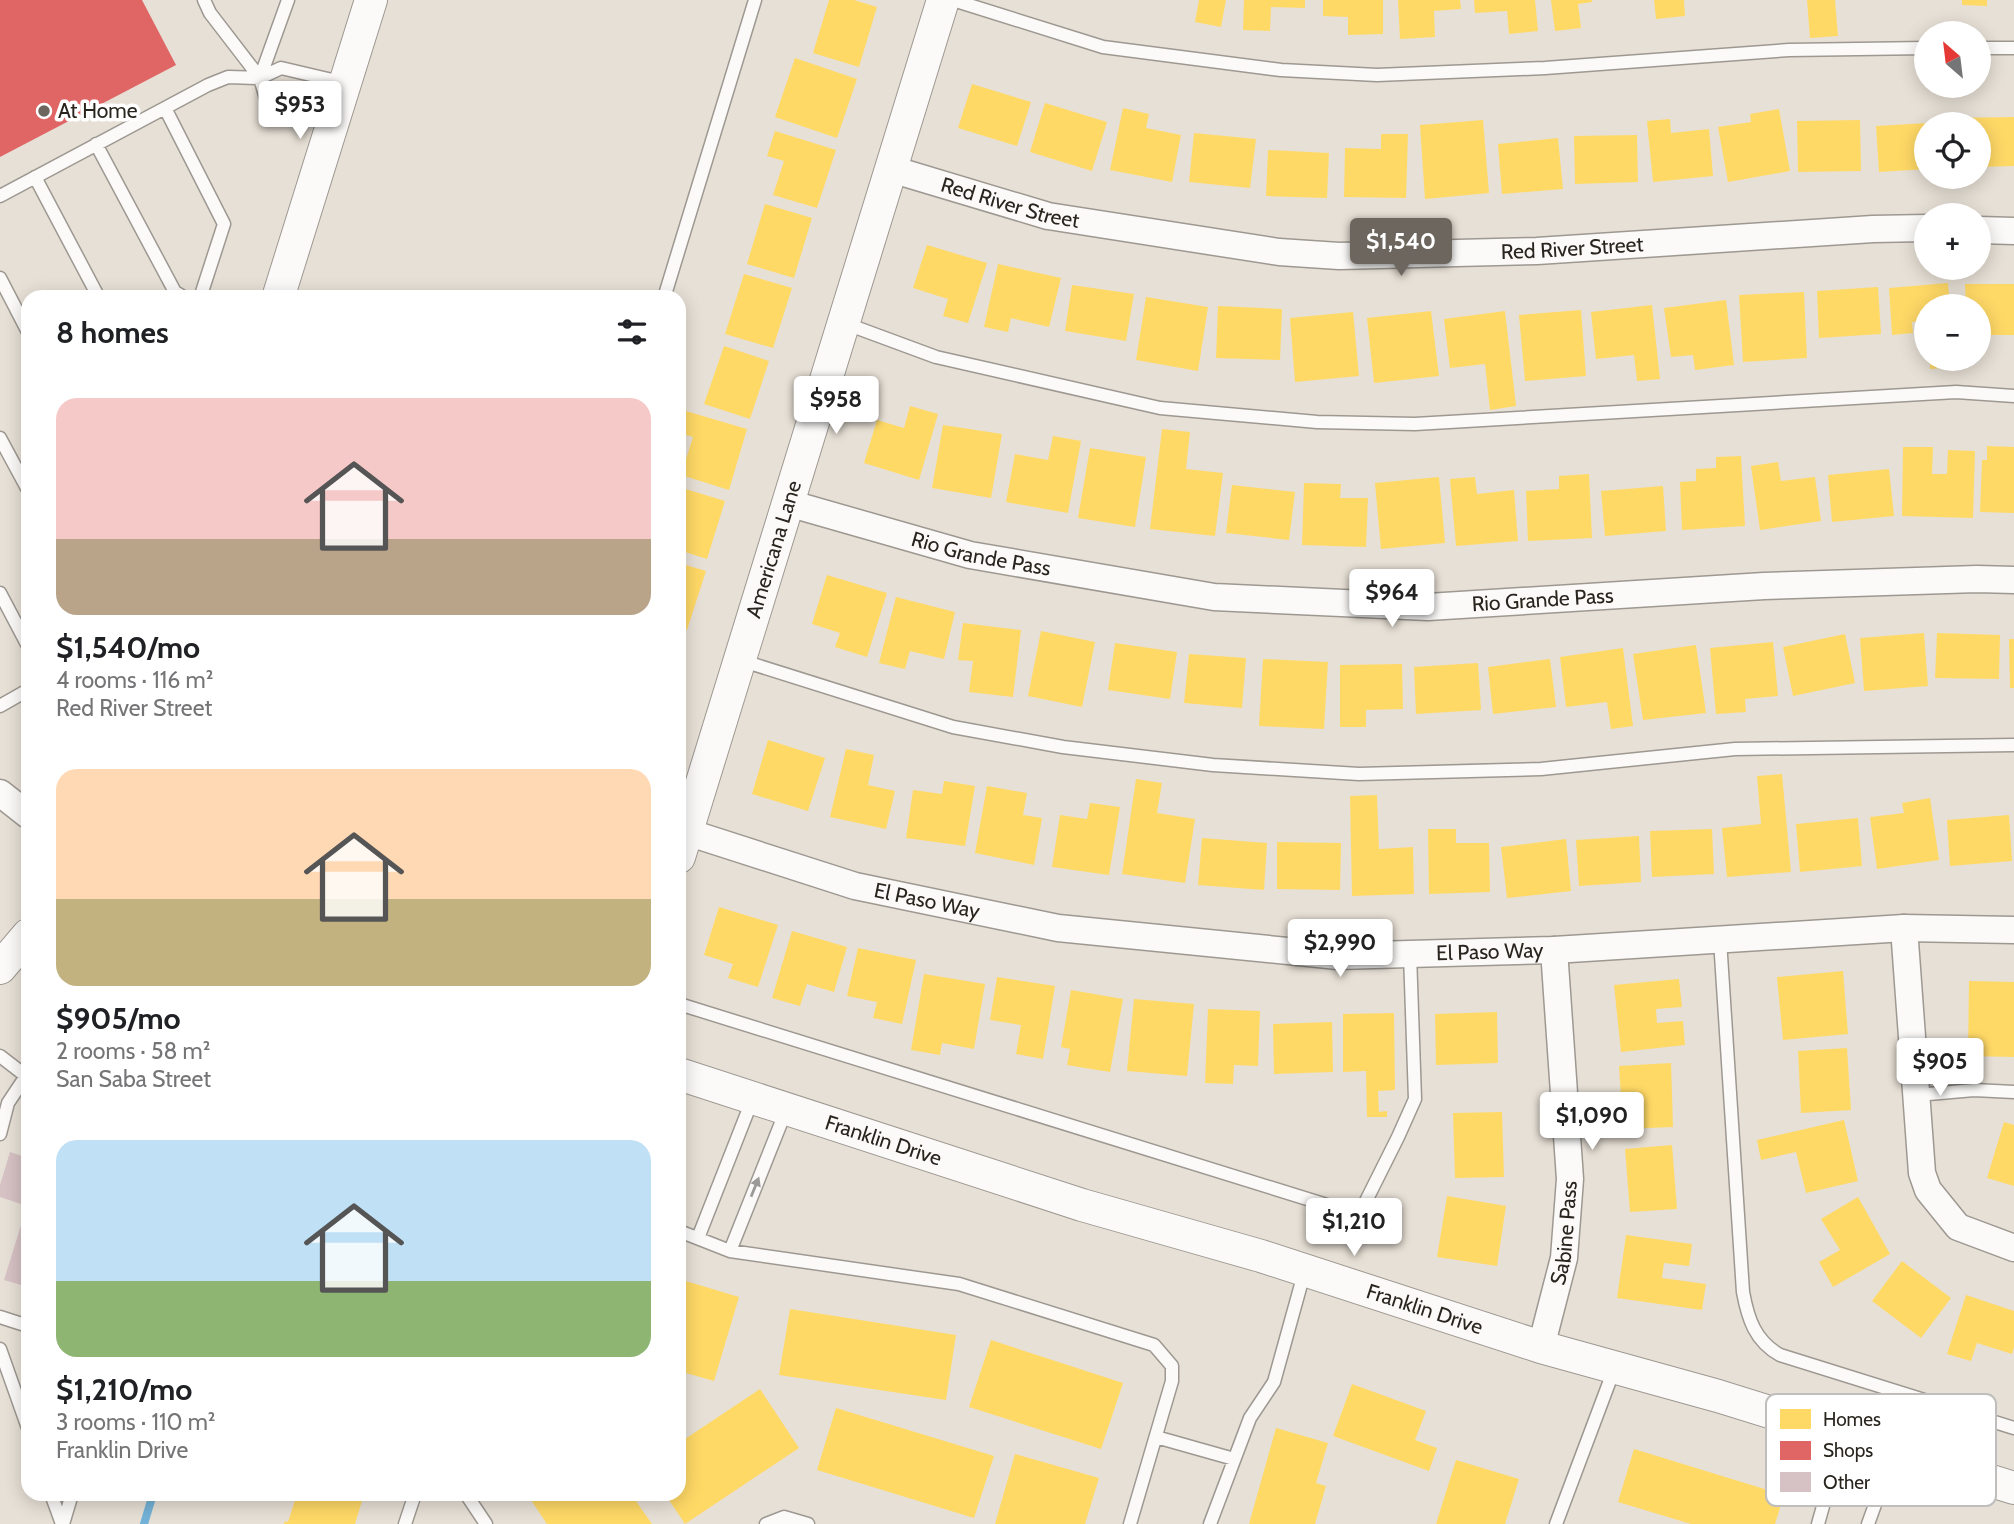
<!DOCTYPE html>
<html lang="en">
<head>
<meta charset="utf-8">
<style>
	body { margin:0; font-family:Cabin,sans-serif; background:#f6f6f6; color:#202124; height:100vh; display:flex; flex-direction:column; font-size:26px; white-space:nowrap }
	* { box-sizing:border-box; margin:0 }
	p { font-size:23px; color:#757577 }
	.icon { flex:none; width:38px; height:38px; fill:none; stroke:currentColor; stroke-width:2; stroke-linecap:round; stroke-linejoin:round }
	.map { position:relative; flex:1; overflow:hidden }
	.details { position:absolute; left:21px; top:290px; width:665px; height:1211px; display:flex; flex-direction:column; background:#fff; border-radius:21px; box-shadow:0 4px 18px #0003 }
	.details>* { flex:none }
	.needle { width:46px; rotate:332deg }
	.fabs { position:absolute; left:1914px; top:21px; display:grid; gap:14px }
	.fabs a { display:grid; place-items:center; width:77px; height:77px; border-radius:50%; background:#fff; box-shadow:0 4px 18px #0003; font-size:35px }
	.price { position:absolute; translate:-50% -60px; padding:0 16px; border-radius:7px; background:#fff; color:#222; font-size:23px; line-height:46px; filter:drop-shadow(0 2px 4px #0008) }
	.price::after { content:''; position:absolute; left:50%; top:42px; width:21px; height:16px; margin-left:-10px; background:inherit; clip-path:polygon(0 0,100% 0,50% 100%) }
	.price.current { background:#6c665e; color:#fff }
	ul { padding:0; list-style:none }
	li { display:grid; align-content:center; gap:14px; height:371px; padding:0 35px }
	li span { display:grid; place-items:center; height:217px; border-radius:21px; color:#555 }
	li>.icon { margin-inline-start:auto }
	span .icon { width:126px; height:126px; fill:#fffc; stroke-width:1 }
	li b { font-size:30px }
	h2 { display:flex; justify-content:space-between; align-items:center; height:84px; padding:0 35px; font-size:30px }
	.map>svg:first-child { display:block }
	.homes { fill:#ffd966 }
	.shops { fill:#e06666 }
	.lines { fill:none; stroke-linecap:round; stroke-linejoin:round }
	.stream { stroke:#73b2d7; stroke-width:8 }
	.building { fill:#d6c1c4 }
	.service-casing { stroke:#9d9891; stroke-width:15 }
	.minor-casing { stroke:#9d9891; stroke-width:29 }
	.tertiary-casing { stroke:#9d9891; stroke-width:34 }
	.service { stroke:#fbfaf9; stroke-width:12 }
	.minor { stroke:#fbfaf9; stroke-width:26 }
	.tertiary { stroke:#fbfaf9; stroke-width:32 }
	.oneway { fill:#9c9a96 }
	.poi-dot { fill:#6c665e; stroke:#fff; stroke-width:2.5 }
	.labels { text-anchor:middle; stroke-width:7; stroke-linejoin:round; paint-order:stroke }
	.poi-label { font-size:21px; fill:#29251e; stroke:#fff; text-anchor:start }
	.street-label { font-size:21px; fill:#29251e; stroke:#fff }
	.key { fill:#fff; stroke:#bfbebc; stroke-width:2 }
	.key-label { font-size:19px; fill:#29251e }
</style>
</head>
<body>
<div class="map">
<svg width="2014" height="1524" viewBox="0 0 2014 1524">
	<rect width="100%" height="100%" fill="#e7e0d6"/>
	<path class="homes" d="M829,0H854L877,7L859,67L813,53Z
		M1199,0H1226L1221,27L1195,22Z
		M1244,0H1305V8L1271,7L1270,31L1243,30Z
		M1323,0H1383V34L1348,35V17L1323,16Z
		M1398,0H1460L1461,9L1434,11L1435,37L1400,39Z
		M1474,0H1535L1538,31L1509,34L1507,11L1475,13Z
		M1551,0H1592V2L1578,4L1581,28L1555,31Z
		M1654,0H1684L1685,16L1656,19Z
		M1807,0H1835L1838,36L1810,38Z
		M1962,0H1987V6L1962,5Z
		M795,58L857,79L837,138L775,117Z
		M972,84L1031,102L1017,146L958,128Z
		M1045,103L1107,122L1092,171L1030,152Z
		M1123,108L1149,114L1146,128L1181,135L1172,182L1110,170Z
		M1779,109L1790,171L1728,182L1718,127L1751,122L1750,114Z
		M2014,117V166L1979,167V124H1951V118Z
		M1670,119L1671,133L1709,129L1713,176L1653,182L1647,121Z
		M1483,120L1489,193L1425,199L1420,125Z
		M1860,120L1861,171L1798,172L1797,121Z
		M1927,123V169L1879,172L1876,126Z
		M775,131L836,150L817,208L773,195L784,161L767,156Z
		M1194,133L1256,139L1250,188L1189,182Z
		M1381,134H1408L1406,198L1344,197L1345,148L1381,149Z
		M1637,135L1638,182L1575,184L1574,136Z
		M1558,138L1563,189L1502,194L1498,144Z
		M1268,150L1329,153L1327,198L1266,196Z
		M765,204L812,218L794,278L747,264Z
		M927,245L987,263L968,323L943,316L948,299L913,288Z
		M998,264L1061,278L1049,327L1011,318L1008,332L984,327Z
		M744,274L792,288L773,348L725,334Z
		M1948,283L1950,306H1927V321L1912,322L1913,333L1892,335L1889,288Z
		M1965,284H2014V335H1979V306H1966Z
		M1072,285L1134,294L1126,341L1065,331Z
		M1878,287L1881,334L1819,338L1817,291Z
		M1804,292L1807,358L1743,362L1739,295Z
		M1146,297L1208,307L1198,371L1136,360Z
		M1726,300L1734,365L1695,370L1693,355L1671,357L1664,308Z
		M1652,305L1660,379L1637,381L1634,355L1596,359L1591,312Z
		M1218,306L1282,309L1280,360L1216,358Z
		M1581,310L1586,376L1525,381L1519,315Z
		M1431,311L1439,376L1374,383L1367,318Z
		M1505,311L1516,406L1490,410L1485,364L1450,368L1444,319Z
		M1353,312L1359,376L1295,382L1290,318Z
		M724,346L769,361L750,419L704,404Z
		M1930,359H1954L1955,367L1930,369Z
		M910,406L938,414L919,480L864,463L877,420L904,428Z
		M679,409L747,429L729,490L681,475L693,437L679,433Z
		M943,425L1002,434L991,498L932,488Z
		M1162,429L1190,432L1186,469L1223,473L1215,536L1150,529Z
		M1053,436L1081,441L1068,513L1006,502L1015,454L1048,460Z
		M1987,446L2014,447V513L1980,512L1982,460H1987Z
		M1903,447H1933L1932,474H1947L1948,450L1975,451L1973,518L1902,516Z
		M1090,448L1146,457L1135,527L1078,518Z
		M1741,456L1745,526L1682,530L1680,482L1696,481V469L1716,468V457Z
		M1778,462L1781,481L1815,477L1821,521L1760,530L1751,466Z
		M1889,469L1894,516L1832,522L1828,475Z
		M1589,474L1592,538L1528,541L1526,491L1559,489V476Z
		M1439,477L1445,543L1381,549L1375,483Z
		M1475,477L1477,494L1514,490L1518,541L1456,546L1450,479Z
		M1304,483L1341,484L1340,498H1368L1366,547L1302,545Z
		M1232,485L1295,492L1289,540L1226,533Z
		M1663,486L1666,531L1605,536L1601,491Z
		M679,487L725,501L707,559L679,550Z
		M679,563L706,571L687,630L679,628Z
		M827,575L887,593L867,657L835,647L840,633L812,624Z
		M896,597L955,612L944,659L910,651L905,669L879,663Z
		M963,623L1021,630L1013,697L969,692L973,661L958,660Z
		M1041,631L1095,642L1082,707L1028,696Z
		M1924,633L1928,686L1864,691L1860,638Z
		M1937,633L2000,635L1999,679L1935,678Z
		M1845,634L1855,683L1793,696L1783,647Z
		M2009,639H2014V688H2010Z
		M1773,642L1778,696L1745,699L1746,712L1716,714L1710,648Z
		M1115,643L1177,652L1170,699L1108,690Z
		M1696,645L1706,713L1643,720L1633,654Z
		M1623,648L1633,726L1611,729L1607,702L1566,707L1560,657Z
		M1189,654L1246,658L1242,708L1184,703Z
		M1263,659L1328,662L1324,729L1259,726Z
		M1550,659L1556,707L1493,714L1488,667Z
		M1478,663L1481,710L1416,714L1414,667Z
		M1402,664L1403,709L1366,710V727H1340V665Z
		M768,740L825,758L808,811L752,794Z
		M846,749L874,755L868,785L895,791L886,829L830,817Z
		M1782,774L1791,872L1727,877L1722,828L1761,824L1757,776Z
		M1136,779L1162,783L1157,813L1195,819L1185,883L1122,874Z
		M944,781L975,786L965,846L906,838L913,790L942,794Z
		M987,786L1027,793L1023,815L1042,818L1034,865L975,853Z
		M1377,795L1379,849L1413,847L1414,894L1352,896L1350,796Z
		M1930,798L1939,860L1877,869L1870,817L1904,813L1902,803Z
		M1090,803L1120,807L1109,875L1052,867L1060,815L1087,819Z
		M2009,815L2012,861L1950,866L1947,820Z
		M1858,818L1862,866L1800,872L1796,824Z
		M1428,829H1456V843H1489L1490,892L1429,894Z
		M1712,829L1714,874L1652,877L1650,831Z
		M1639,836L1641,882L1579,886L1576,840Z
		M1202,838L1267,843L1264,890L1198,885Z
		M1566,839L1571,891L1507,898L1501,847Z
		M1277,842L1341,843L1340,890L1277,889Z
		M719,907L778,925L758,987L728,978L733,964L704,955Z
		M792,931L847,947L834,992L807,984L800,1006L772,998Z
		M858,948L916,960L902,1024L873,1018L877,1002L847,996Z
		M1843,971L1848,1034L1783,1040L1777,977Z
		M924,974L985,984L974,1049L942,1043L940,1055L911,1050Z
		M997,977L1055,986L1043,1059L1016,1054L1021,1025L990,1020Z
		M1679,979L1682,1007L1656,1009L1657,1023L1683,1021L1685,1045L1621,1052L1614,985Z
		M1969,981L2014,982V1057L1968,1056Z
		M1071,990L1123,999L1110,1072L1067,1065L1070,1049L1061,1047Z
		M1134,999L1194,1004L1187,1076L1127,1071Z
		M1208,1009L1260,1011L1258,1066L1234,1065L1233,1084L1205,1083Z
		M1497,1012L1498,1063L1436,1065L1435,1014Z
		M1394,1013L1395,1090L1378,1091L1379,1112L1387,1111V1117H1367L1366,1071L1343,1072V1014Z
		M1332,1022L1333,1072L1274,1074L1273,1024Z
		M1847,1048L1851,1110L1801,1113L1798,1051Z
		M1671,1063L1673,1127L1623,1129L1619,1066Z
		M1502,1112L1504,1177L1455,1178L1453,1113Z
		M1844,1120L1858,1181L1806,1193L1796,1152L1761,1160L1757,1140Z
		M2004,1122L2014,1125V1186L1987,1178Z
		M1672,1145L1677,1209L1630,1212L1625,1149Z
		M1447,1196L1506,1206L1497,1266L1437,1257Z
		M1858,1197L1890,1254L1833,1287L1819,1262L1840,1250L1821,1219Z
		M1626,1235L1692,1244L1689,1266L1664,1263L1662,1278L1706,1284L1702,1310L1617,1298Z
		M1902,1261L1951,1298L1921,1338L1872,1301Z
		M679,1279L739,1297L714,1381L679,1371Z
		M1966,1295L2014,1311V1347L2012,1354L1977,1343L1971,1361L1947,1354Z
		M790,1309L956,1335L946,1400L779,1375Z
		M991,1340L1123,1383L1101,1449L969,1407Z
		M1352,1384L1426,1411L1415,1440L1437,1448L1429,1471L1333,1436Z
		M760,1389L799,1448L685,1524L665,1494H679V1443Z
		M836,1408L994,1456L974,1518L817,1470Z
		M1276,1428L1328,1443L1316,1483L1326,1486L1315,1524H1249Z
		M1634,1449L1784,1495L1775,1524H1691L1618,1502Z
		M1015,1454L1099,1478L1085,1524H995Z
		M1456,1460L1519,1479L1505,1524H1436Z
		M297,1494H364L355,1524H284L285,1521L288,1522Z
		M527,1494H631L652,1524H547Z"/>
	<path class="shops" d="M0,0H142L176,65L0,157Z"/>
	<g class="lines">
		<path class="stream" d="M144,1524L153,1494"/>
	</g>
	<path class="building" d="M10,1152L28,1158V1287L4,1280L27,1206L0,1197V1185Z"/>
	<g class="lines">
		<defs>
			<path id="service" d="M204,0L210,13L260,78L267,102L332,126
				M953,0L1103,47L1281,70L1377,75L1545,68L1789,50L1927,48
				M1979,48H2014
				M260,78L288,0
				M165,108L224,224L200,298
				M96,144L175,292L185,298
				M35,177L99,298
				M0,196L208,85L228,77L260,78L281,68L345,83
				M0,278L28,332
				M664,298L755,0
				M844,323L936,357L1160,408L1317,422L1415,424L1956,392L2014,396
				M0,438L28,490
				M0,593L28,646
				M740,660L953,727L1063,747L1213,765L1359,774L1541,769L1735,749L2014,745
				M0,706L28,690
				M1720,940L1743,1292C1748,1319 1755,1341 1780,1355L2014,1428
				M679,1004L1359,1215L1398,1137L1415,1099L1410,954
				M0,1056L26,1076
				M1917,1095L1974,1090L2014,1092
				M0,1134L8,1103L28,1073
				M679,1231L730,1251L959,1284L1154,1345L1172,1366V1381L1130,1524
				M698,1238L753,1098
				M730,1251L787,1108
				M0,1317L28,1326
				M0,1349L28,1428
				M1156,1437L1234,1459
				M51,1494L62,1524
				M466,1494L486,1524
				M63,1524L72,1494
				M405,1524L415,1494
				M766,1524L784,1517L808,1524
				M1210,1524L1250,1418L1274,1382L1305,1270
				M1556,1524L1615,1367
				M1818,1524L1843,1435
				M1868,1524L1894,1452"/>
			<g id="minor">
				<path id="s1" d="M891,169L1048,216L1279,252L1339,256L1537,251L1873,229L1927,228"/>
				<path d="M1979,230L2014,231"/>
				<path id="s2" d="M788,503L970,555L1214,597L1428,607L1764,586L1977,579L2014,580"/>
				<path d="M0,793L28,815"/>
				<path id="s3" d="M687,832L855,886L1058,928L1338,956L1554,950L1904,928L2014,930"/>
				<path d="M1904,928L1922,1173L1928,1190L1958,1227L2014,1248"/>
				<path id="s4" d="M1541,1347L1564,1258L1570,1179L1554,950"/>
			</g>
			<g id="tertiary">
				<path d="M278,298L371,0"/>
				<path id="s5" d="M679,857L943,0"/>
				<path d="M0,968L28,935"/>
				<path id="s6" d="M679,1074L1082,1205L1261,1256L1541,1347L1718,1396L2014,1488"/>
			</g>
		</defs>
		<use href="#service" class="service-casing"/>
		<use href="#minor" class="minor-casing"/>
		<use href="#tertiary" class="tertiary-casing"/>
		<use href="#service" class="service"/>
		<use href="#minor" class="minor"/>
		<use href="#tertiary" class="tertiary"/>
	</g>
	<defs><path id="oneway-solid" d="M-6-.8H1V-3.2L6.5 0L1 3.2V.8H-6Z" transform="scale(1.75)"/></defs>
	<use class="oneway" href="#oneway-solid" transform="translate(755 1187) rotate(-68)"/>
	<circle class="poi-dot" cx="44" cy="111" r="7"/>
	<g class="labels">
		<g class="poi-label">
			<text x="58" y="118">At Home</text>
		</g>
		<g class="street-label">
			<text dy="7" stroke="none"><textPath href="#s1" startOffset="124">Red River Street</textPath></text>
			<text dy="7" stroke="none"><textPath href="#s1" startOffset="691">Red River Street</textPath></text>
			<text dy="7" stroke="none"><textPath href="#s5" startOffset="322">Americana Lane</textPath></text>
			<text dy="7" stroke="none"><textPath href="#s2" startOffset="200">Rio Grande Pass</textPath></text>
			<text dy="7" stroke="none"><textPath href="#s2" startOffset="766">Rio Grande Pass</textPath></text>
			<text dy="7" stroke="none"><textPath href="#s3" startOffset="250">El Paso Way</textPath></text>
			<text dy="7" stroke="none"><textPath href="#s3" startOffset="817">El Paso Way</textPath></text>
			<text dy="7" stroke="none"><textPath href="#s6" startOffset="215">Franklin Drive</textPath></text>
			<text dy="7" stroke="none"><textPath href="#s4" startOffset="117">Sabine Pass</textPath></text>
			<text dy="7" stroke="none"><textPath href="#s6" startOffset="782">Franklin Drive</textPath></text>
		</g>
	</g>
	<rect x="1766" y="1394" width="230" height="112" rx="10" class="key"/>
	<rect x="1780" y="1409" width="31" height="20" fill="#ffd966"/>
	<rect x="1780" y="1441" width="31" height="19" fill="#e06666"/>
	<rect x="1780" y="1472" width="31" height="20" fill="#d6c1c4"/>
	<g class="key-label">
		<text x="1823" y="1426">Homes</text>
		<text x="1823" y="1457">Shops</text>
		<text x="1823" y="1489">Other</text>
	</g>
</svg>
<div class="fabs">
<a><svg class="needle" viewBox="-14 -14 28 28"><path d="M0-13l5 13h-10z" fill="#e53935"/><path d="M0 13l5-13h-10z" fill="#757577"/></svg></a>
<a><svg class="icon" aria-label="locate" viewBox="0 0 24 24"><circle cx="12" cy="12" r="6"/><path d="M12 2v4M12 18v4M2 12h4M18 12h4"/></svg></a>
<a>+</a>
<a>−</a>
</div>
<b class="price" style="left:300px;top:141px">$953</b>
<b class="price current" style="left:1401px;top:278px">$1,540</b>
<b class="price" style="left:836px;top:436px">$958</b>
<b class="price" style="left:1392px;top:629px">$964</b>
<b class="price" style="left:1340px;top:979px">$2,990</b>
<b class="price" style="left:1940px;top:1098px">$905</b>
<b class="price" style="left:1592px;top:1152px">$1,090</b>
<b class="price" style="left:1354px;top:1258px">$1,210</b>
<section class="details">
<h2>8 homes<svg class="icon" aria-label="filters" viewBox="0 0 24 24"><path d="M4 7h16M4 17h16"/><circle cx="9" cy="7" r="2"/><circle cx="15" cy="17" r="2"/></svg></h2>
<ul>
<li><span style="background:linear-gradient(#f6c9c9 65%,#b9a48a 0)"><svg class="icon" aria-label="home" viewBox="0 0 24 24"><path d="M3 11l9-7 9 7M6 9v11h12V9"/></svg></span><div><b>$1,540/mo</b><p>4 rooms · 116 m²</p><p>Red River Street</p></div></li>
<li><span style="background:linear-gradient(#ffd9b3 60%,#c2b280 0)"><svg class="icon" aria-label="home" viewBox="0 0 24 24"><path d="M3 11l9-7 9 7M6 9v11h12V9"/></svg></span><div><b>$905/mo</b><p>2 rooms · 58 m²</p><p>San Saba Street</p></div></li>
<li><span style="background:linear-gradient(#bfe0f5 65%,#8fb573 0)"><svg class="icon" aria-label="home" viewBox="0 0 24 24"><path d="M3 11l9-7 9 7M6 9v11h12V9"/></svg></span><div><b>$1,210/mo</b><p>3 rooms · 110 m²</p><p>Franklin Drive</p></div></li>
</ul>
</section>
</div>
</body>
</html>
